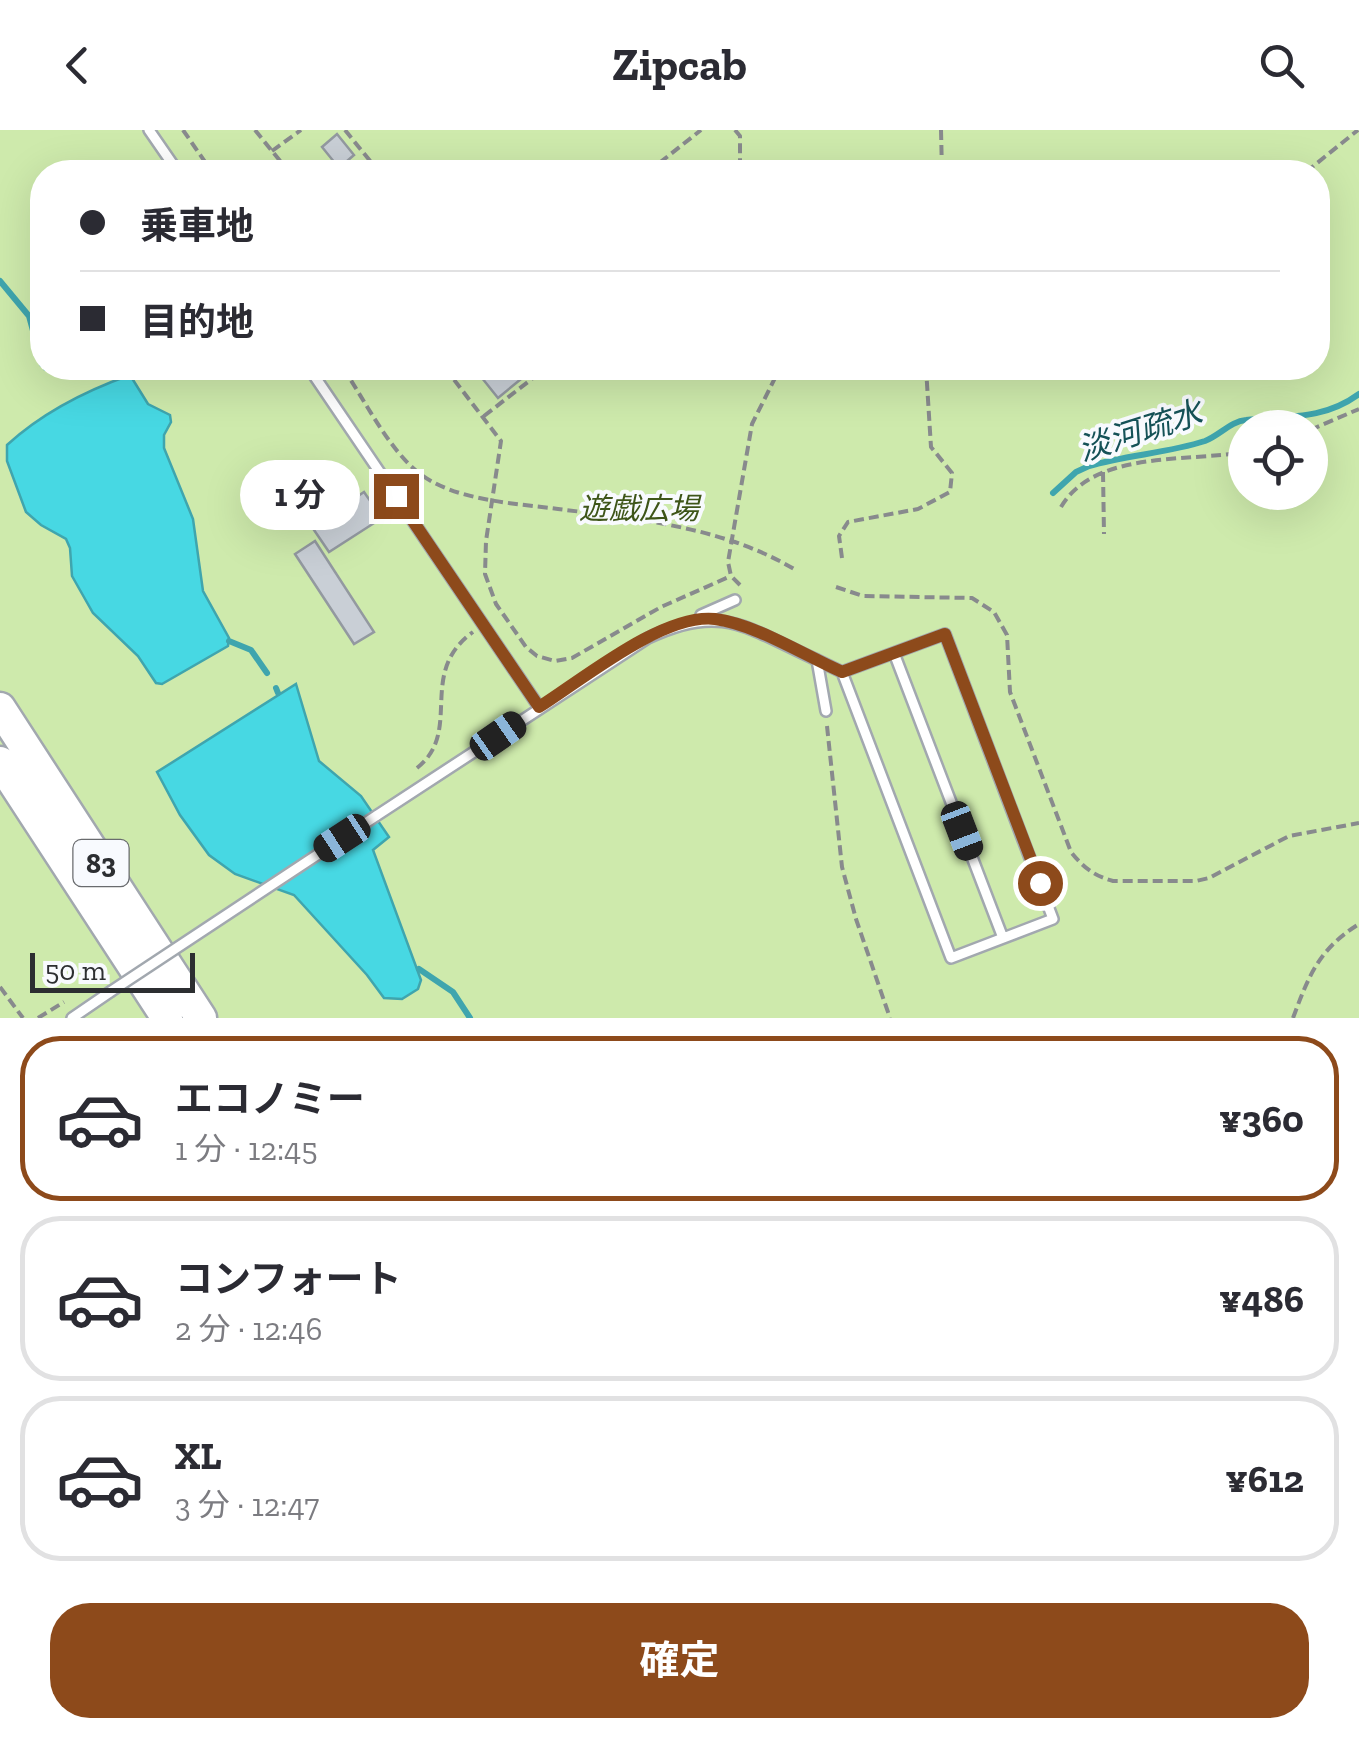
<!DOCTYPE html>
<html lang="ja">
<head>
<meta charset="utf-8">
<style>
	:root { --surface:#fff; --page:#f7f7f7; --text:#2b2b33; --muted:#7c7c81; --line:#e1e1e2; --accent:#8d4a1b }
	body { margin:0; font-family:"Zilla Slab","Noto Sans JP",serif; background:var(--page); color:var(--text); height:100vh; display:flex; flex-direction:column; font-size:38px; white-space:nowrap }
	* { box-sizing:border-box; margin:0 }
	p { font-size:32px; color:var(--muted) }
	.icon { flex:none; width:55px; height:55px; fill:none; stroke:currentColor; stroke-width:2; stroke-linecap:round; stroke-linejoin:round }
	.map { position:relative; height:888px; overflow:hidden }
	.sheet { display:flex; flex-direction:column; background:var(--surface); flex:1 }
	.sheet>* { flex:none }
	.banner { position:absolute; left:30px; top:30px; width:1300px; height:220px; border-radius:40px; box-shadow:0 10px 40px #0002; display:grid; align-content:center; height:220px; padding:0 50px; background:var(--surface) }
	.controls { position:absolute; left:1228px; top:280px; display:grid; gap:20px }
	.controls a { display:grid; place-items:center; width:100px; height:100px; border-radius:50%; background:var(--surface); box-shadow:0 10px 40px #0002; font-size:50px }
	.scale { position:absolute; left:30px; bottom:25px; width:165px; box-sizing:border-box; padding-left:10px; border:5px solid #2c2e31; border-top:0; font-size:28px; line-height:35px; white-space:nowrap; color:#2c2e31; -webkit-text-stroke:8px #f8fafe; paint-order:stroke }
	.end { position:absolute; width:45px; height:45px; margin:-22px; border:12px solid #8d4a1b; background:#fff; box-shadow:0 0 0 5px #fff }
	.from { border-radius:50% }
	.bubble { position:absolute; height:70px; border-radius:35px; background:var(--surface); box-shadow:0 10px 40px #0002; font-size:32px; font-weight:700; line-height:70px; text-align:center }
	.car { position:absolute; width:30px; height:60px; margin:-30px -15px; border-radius:12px; box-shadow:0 0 8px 2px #0007; background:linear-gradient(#222 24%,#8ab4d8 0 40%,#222 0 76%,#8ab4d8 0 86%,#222 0) }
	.banner b { display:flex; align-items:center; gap:35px; height:95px; font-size:38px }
	.banner b+b { border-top:2px solid var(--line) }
	.banner i { width:25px; height:25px; background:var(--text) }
	ul { padding:18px 0 0; list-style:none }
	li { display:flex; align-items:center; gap:30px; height:165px; margin:0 20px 15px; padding:0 30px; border:5px solid var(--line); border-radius:40px }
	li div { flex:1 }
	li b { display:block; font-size:38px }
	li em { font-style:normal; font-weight:700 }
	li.current { border-color:var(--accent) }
	li>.icon { width:90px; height:90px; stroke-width:1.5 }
	.action { display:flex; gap:20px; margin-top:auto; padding:20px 50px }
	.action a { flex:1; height:115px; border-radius:40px; background:var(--accent); color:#fff; font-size:40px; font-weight:700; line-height:115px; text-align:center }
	header { display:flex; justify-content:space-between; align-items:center; height:130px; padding:0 50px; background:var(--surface); font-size:45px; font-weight:700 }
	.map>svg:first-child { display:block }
	.green { fill:#ceeaac; fill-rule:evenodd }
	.water { fill:#47d8e3; stroke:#3fa5ae; stroke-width:2.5 }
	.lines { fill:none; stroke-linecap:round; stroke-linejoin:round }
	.stream { stroke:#3fa5ae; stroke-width:6 }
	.building { fill:#c9cfd6; stroke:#9399a0; stroke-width:2.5 }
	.service-casing { stroke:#a2a8af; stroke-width:14 }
	.primary-casing { stroke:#a2a8af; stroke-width:35 }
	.path { stroke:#888a8d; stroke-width:4; stroke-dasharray:10 5; stroke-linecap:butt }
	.service { stroke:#fff; stroke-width:9 }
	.primary { stroke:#fff; stroke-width:30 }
	.service-bridge-casing { stroke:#a2a8af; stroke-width:14; stroke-linecap:butt }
	.service-bridge { stroke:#fff; stroke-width:9 }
	.route { stroke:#8d4a1b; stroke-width:12 }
	.labels { text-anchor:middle; stroke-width:8; stroke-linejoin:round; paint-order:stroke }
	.shield { fill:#f8fafe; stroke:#696b6e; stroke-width:2.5 }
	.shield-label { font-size:28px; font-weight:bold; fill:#2c2e31 }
	.park-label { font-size:30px; font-style:italic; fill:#3e5519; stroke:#f8fafe }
	.water-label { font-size:32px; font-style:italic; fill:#155257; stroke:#f8fafe }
</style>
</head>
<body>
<header><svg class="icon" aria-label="back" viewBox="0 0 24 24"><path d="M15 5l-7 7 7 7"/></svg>Zipcab<svg class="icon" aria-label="search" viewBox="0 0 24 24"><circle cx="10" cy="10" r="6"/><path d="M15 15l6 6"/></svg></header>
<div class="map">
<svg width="1359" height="888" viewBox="0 0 1359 888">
	<rect width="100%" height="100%" fill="#f8fafe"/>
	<path class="green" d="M0,0H1359V888H0ZM42,42H1318V238H42ZM1245,298H1310V362H1245Z"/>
	<path class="water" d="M130,245L148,274L170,285L171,292L164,305V318L193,389L203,461L229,508L228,516L162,554L156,553L138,526L93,483L72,446L70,418L66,409L41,395L26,382L7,331V315C43,282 85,261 130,245Z
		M296,554L319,631L361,666L389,707L373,720L421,850L418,859L402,869L384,868L367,845L294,765L235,744L209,725L180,685L157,642Z"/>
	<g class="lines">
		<path class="stream" d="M0,151L29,186L42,234
			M46,238H47
			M1053,363L1076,342L1089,336C1127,325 1168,323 1205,311C1219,306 1231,291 1246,290C1287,286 1324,290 1359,264
			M229,511L251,520L267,543
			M276,558L278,563
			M419,839L453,862L470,888"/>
	</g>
	<path class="building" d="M337,4L354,25L339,38L322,17Z
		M474,238H512L521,249L498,268Z
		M364,362L382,388L329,422L312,397Z
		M315,411L374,502L354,514L295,424Z"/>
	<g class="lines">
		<defs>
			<path id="service" d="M149,0L178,42
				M309,238L539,577
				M701,485L735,470
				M894,523L1003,808
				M817,530L842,542L945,504L1053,789L951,828L842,542
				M376,686L648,508C723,472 748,499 817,530L826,581
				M72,888L110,862"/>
			<path id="primary" d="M0,578L201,888
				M0,632L167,888"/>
		</defs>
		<use href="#service" class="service-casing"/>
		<use href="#primary" class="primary-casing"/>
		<path class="path" d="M183,0L212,42
			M255,0L289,42
			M345,0L379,42
			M735,0L740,6V42
			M941,0L942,42
			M272,21L301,0
			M648,42L701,0
			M1306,42L1358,0
			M343,238C364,269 389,320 419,343C455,371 514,373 558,379C638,389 723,397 794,439
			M445,238L501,311L486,411L485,444L496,474L526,517L537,526L555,531L572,528L661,477L731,446
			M484,286L533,248L539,238
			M1310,300L1359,279
			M1103,342L1104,404
			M1061,377C1094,320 1189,332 1245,322
			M842,428L839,406L848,392L918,379L950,362L952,343L931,317L926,238
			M740,455L731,446L728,432L752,294L780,238
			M836,457L863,466L972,468L994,482L1007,505L1010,562L1071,722C1083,737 1094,746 1113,751H1196L1209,748L1289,706L1359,693
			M827,596L842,737L856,789L890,888
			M417,638C464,601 416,543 473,502
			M0,857L23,888
			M38,888L64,872
			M1293,888C1309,845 1319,819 1359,794"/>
		<use href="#service" class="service"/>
		<use href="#primary" class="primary"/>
		<defs>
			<path id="service-bridge" d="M110,862L376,686"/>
		</defs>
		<use href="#service-bridge" class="service-bridge-casing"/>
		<use href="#service-bridge" class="service-bridge"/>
	</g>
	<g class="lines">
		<path class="route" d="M396,366L539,577C582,550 663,483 715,489C755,494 804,525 842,542L945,504L1040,753"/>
	</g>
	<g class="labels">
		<rect class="shield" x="73.5" y="710" width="55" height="46" rx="8"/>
		<g class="shield-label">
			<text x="101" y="743">83</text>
		</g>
		<g class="park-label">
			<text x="639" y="389">遊戯広場</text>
		</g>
		<g class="water-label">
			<text transform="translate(1140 301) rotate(-18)" y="11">淡河疏水</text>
		</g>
	</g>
</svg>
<div class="controls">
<a><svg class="icon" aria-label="locate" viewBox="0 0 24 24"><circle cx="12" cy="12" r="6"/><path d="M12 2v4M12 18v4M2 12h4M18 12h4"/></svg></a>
</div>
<div class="scale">50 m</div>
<i class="end from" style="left:1040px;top:753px"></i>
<i class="end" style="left:396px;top:366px"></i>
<div class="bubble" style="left:240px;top:330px;width:120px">1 分</div>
<i class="car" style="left:498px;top:606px;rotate:55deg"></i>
<i class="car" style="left:962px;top:701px;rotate:159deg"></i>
<i class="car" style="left:342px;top:708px;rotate:237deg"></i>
<div class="banner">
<b><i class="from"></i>乗車地</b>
<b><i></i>目的地</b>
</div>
</div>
<section class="sheet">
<ul>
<li class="current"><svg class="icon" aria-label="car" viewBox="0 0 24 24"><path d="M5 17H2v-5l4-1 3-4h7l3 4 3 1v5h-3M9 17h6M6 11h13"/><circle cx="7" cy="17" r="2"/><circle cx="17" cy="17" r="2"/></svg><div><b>エコノミー</b><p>1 分 · 12:45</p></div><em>¥360</em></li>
<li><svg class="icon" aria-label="car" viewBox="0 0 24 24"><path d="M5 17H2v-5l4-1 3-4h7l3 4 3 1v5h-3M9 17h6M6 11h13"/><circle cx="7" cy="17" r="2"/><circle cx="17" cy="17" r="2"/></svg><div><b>コンフォート</b><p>2 分 · 12:46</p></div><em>¥486</em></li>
<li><svg class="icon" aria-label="car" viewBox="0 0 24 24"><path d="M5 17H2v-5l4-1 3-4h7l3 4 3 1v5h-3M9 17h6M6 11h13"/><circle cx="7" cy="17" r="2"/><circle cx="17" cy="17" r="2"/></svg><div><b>XL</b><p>3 分 · 12:47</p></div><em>¥612</em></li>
</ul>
<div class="action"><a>確定</a></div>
</section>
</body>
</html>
